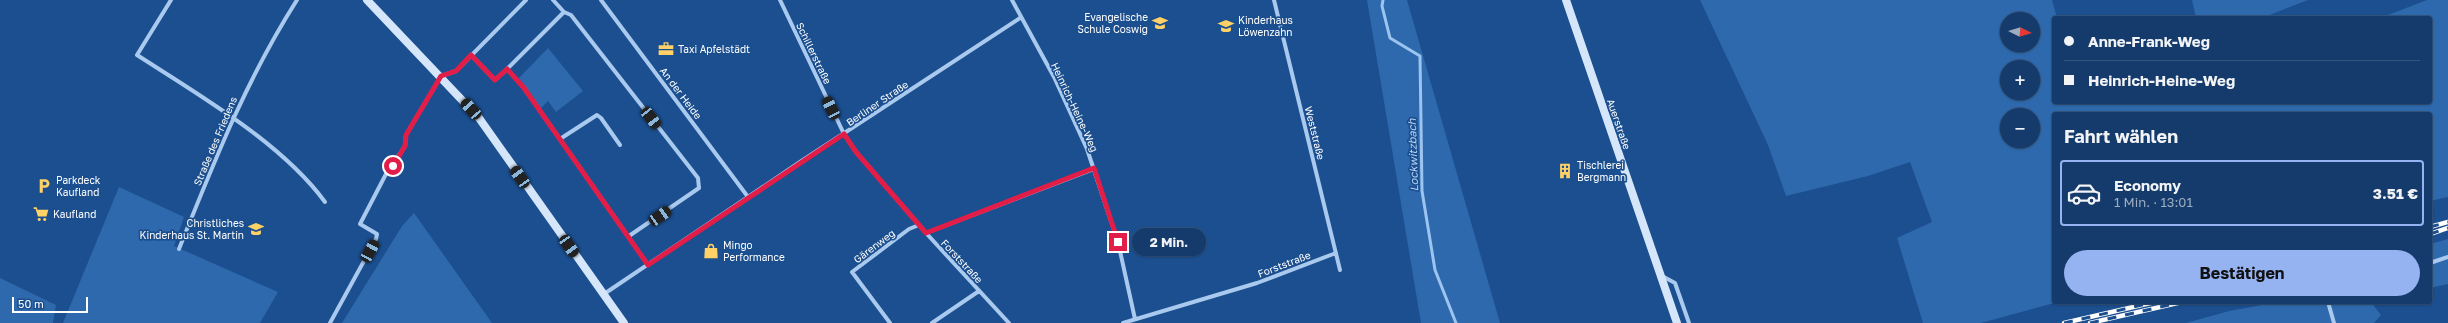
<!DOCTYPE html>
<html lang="de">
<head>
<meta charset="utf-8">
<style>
	:root { --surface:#143b6b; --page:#214673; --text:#f1f3f6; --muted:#9dadc1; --line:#33557e; --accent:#95b2f1 }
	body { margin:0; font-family:"Golos Text",sans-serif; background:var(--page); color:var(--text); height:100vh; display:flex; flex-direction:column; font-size:15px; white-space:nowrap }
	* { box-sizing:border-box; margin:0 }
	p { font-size:13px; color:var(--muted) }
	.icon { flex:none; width:22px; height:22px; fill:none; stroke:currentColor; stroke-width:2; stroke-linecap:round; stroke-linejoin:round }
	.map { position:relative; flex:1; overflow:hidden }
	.panel { position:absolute; left:2052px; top:112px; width:380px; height:192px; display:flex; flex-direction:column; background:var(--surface); border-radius:4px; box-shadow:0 1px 3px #0004,0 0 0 1px var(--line) }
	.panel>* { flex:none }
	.guide { position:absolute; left:2052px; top:16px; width:380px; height:88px; border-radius:4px; box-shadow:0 1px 3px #0004,0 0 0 1px var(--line); display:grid; align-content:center; height:88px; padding:0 12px; background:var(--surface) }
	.needle { width:26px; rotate:95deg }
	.buttons { position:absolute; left:2000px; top:12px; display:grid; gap:8px }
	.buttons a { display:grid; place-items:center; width:40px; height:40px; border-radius:50%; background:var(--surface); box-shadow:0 1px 3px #0004,0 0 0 1px var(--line); font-size:20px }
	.scale { position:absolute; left:12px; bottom:10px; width:76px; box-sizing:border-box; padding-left:4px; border:2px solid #fff; border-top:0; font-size:11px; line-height:14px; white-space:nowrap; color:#fff; -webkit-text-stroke:3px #1b4f8f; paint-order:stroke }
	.end { position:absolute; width:18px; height:18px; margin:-9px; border:5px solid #e11d48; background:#fff; box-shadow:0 0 0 2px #fff }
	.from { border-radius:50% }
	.bubble { position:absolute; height:28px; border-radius:14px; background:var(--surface); box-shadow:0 1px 3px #0004,0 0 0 1px var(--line); font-size:13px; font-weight:700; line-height:28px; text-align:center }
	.car { position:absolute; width:12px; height:24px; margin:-12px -6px; border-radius:5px; box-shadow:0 0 3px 1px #0007; background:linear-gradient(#222 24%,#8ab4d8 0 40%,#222 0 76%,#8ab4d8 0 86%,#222 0) }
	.guide b { display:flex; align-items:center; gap:14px; height:38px; font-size:15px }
	.guide b+b { border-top:1px solid var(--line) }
	.guide i { width:10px; height:10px; background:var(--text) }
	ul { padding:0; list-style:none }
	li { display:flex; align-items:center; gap:12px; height:66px; margin:0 8px 6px; padding:0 4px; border:2px solid transparent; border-radius:4px }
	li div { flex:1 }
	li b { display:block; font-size:15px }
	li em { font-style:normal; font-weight:700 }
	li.on { border-color:var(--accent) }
	li>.icon { width:36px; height:36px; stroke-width:1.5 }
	h2 { padding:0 12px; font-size:18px; line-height:48px }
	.primary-button { display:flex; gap:8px; margin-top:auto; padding:8px 12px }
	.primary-button a { flex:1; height:46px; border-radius:24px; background:var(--accent); color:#111; font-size:16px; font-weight:700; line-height:46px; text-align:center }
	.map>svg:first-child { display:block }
	.green { fill:#2e69ad; fill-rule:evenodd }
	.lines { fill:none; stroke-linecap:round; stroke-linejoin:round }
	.stream { stroke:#9cc4f0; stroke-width:3 }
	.street { stroke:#a9c9ee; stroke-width:4 }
	.secondary { stroke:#d6e6fa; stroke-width:8 }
	.rail-casing { stroke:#fff; stroke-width:4.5 }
	.rail { stroke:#1b4f8f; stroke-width:3; stroke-dasharray:9; stroke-linecap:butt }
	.route { stroke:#e11d48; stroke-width:5 }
	.labels { text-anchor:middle; stroke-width:3.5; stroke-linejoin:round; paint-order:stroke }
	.poi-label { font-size:10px; fill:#fff; stroke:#1b4f8f; text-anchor:start }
	.street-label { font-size:10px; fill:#fff; stroke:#1b4f8f }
	.water-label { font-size:11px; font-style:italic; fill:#b5d3f5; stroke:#1b4f8f }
</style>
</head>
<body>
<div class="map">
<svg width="2448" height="323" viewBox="0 0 2448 323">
	<rect width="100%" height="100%" fill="#1b4f8f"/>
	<path class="green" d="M1367,0H1407L1500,323H1421Z
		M1700,0H2052L2057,18H2054V102H2430V18H2380L2427,0H2448V197L2430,201V114H2054V302H2058L1981,323H1923L1897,238L1932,222L1910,162L1868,176L1786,196L1768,145ZM2007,19H2033V45H2007ZM2007,67H2033V93H2007ZM2007,115H2033V141H2007Z
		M2192,0H2308L2262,18H2196Z
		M548,48L583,91L556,112L548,101L541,108L519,78Z
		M119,187L184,217L174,246L278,292L260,323H63Z
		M414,213L492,323H342L402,226Z
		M2448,239V284L2430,288V244Z
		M0,278L56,305L53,323H0Z
		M2279,302H2371L2381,315L2374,323H2186L2229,311Z"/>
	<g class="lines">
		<path class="stream" d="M1383,0L1382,6L1390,38L1420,56L1422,191L1435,270L1456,323"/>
		<path class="street" d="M171,0L137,55C199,95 282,143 325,202
			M553,0L564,12L571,15L698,178L699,188L629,236
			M601,0L748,197
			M780,0L844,134L856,152L926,233L1009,323
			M1012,0L1054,77L1087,149L1118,242L1135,319
			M1274,0L1340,270
			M564,12L507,69L524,88L648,265
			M471,55L495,80L507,69
			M560,139L597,115L601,118L620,145
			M926,233L1094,169
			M179,249C214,162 246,80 297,0
			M2430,263L2448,257
			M1662,276L1675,283L1689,323
			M604,294L800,162L1020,18
			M2328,302L2334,323
			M330,323L376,239L377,234L360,224L386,174L405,146L406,135L441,76L456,71L526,0
			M890,323L852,272L909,229L919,225
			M932,323L979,291
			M1123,323L1257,283L1336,253"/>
		<path class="secondary" d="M367,0L479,118L624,323
			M1566,0L1677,323"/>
		<defs>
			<path id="rail" d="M2430,227L2448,222
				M2430,234L2448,228
				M2064,323L2155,302
				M2090,323L2182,302"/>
		</defs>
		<use href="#rail" class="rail-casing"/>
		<use href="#rail" class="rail"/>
	</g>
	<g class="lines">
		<path class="route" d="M393,166L405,146L406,135L441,76L456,71L471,55L495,80L507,69L524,88L648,265L844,134L856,152L926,233L1094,168L1118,242"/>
	</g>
	<defs>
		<symbol id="school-bare" viewBox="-9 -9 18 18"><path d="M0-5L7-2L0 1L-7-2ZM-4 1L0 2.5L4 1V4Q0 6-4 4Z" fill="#ffd166" stroke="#1b4f8f" stroke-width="2.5" paint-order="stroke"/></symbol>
		<symbol id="office-bare" viewBox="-9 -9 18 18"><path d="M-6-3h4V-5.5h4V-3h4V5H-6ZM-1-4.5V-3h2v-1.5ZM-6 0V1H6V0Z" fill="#ffd166" stroke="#1b4f8f" stroke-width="2.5" paint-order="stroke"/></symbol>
		<symbol id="building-bare" viewBox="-9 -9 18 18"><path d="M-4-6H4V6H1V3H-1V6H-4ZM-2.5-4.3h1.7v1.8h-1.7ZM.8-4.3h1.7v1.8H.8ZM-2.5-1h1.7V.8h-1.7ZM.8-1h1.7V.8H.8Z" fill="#ffd166" stroke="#1b4f8f" stroke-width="2.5" paint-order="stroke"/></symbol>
		<symbol id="parking-bare" viewBox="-9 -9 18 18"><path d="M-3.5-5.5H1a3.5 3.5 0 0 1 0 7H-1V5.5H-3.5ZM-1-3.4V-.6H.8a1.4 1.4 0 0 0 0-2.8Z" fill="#ffd166" stroke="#1b4f8f" stroke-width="2.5" paint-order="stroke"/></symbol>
		<symbol id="supermarket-bare" viewBox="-9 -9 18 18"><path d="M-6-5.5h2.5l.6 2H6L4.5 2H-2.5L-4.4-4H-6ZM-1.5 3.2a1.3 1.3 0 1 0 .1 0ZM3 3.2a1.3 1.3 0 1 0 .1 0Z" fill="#ffd166" stroke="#1b4f8f" stroke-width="2.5" paint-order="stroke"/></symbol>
		<symbol id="shop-bare" viewBox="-9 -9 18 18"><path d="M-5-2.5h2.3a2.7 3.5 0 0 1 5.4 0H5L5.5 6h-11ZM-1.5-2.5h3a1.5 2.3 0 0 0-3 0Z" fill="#ffd166" stroke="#1b4f8f" stroke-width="2.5" paint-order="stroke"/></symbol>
	</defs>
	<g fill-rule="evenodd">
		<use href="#school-bare" x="1149" y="12" width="22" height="22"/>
		<use href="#school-bare" x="1215" y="15" width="22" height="22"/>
		<use href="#office-bare" x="655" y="38" width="22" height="22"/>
		<use href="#building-bare" x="1554" y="160" width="22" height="22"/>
		<use href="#parking-bare" x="33" y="175" width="22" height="22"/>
		<use href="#supermarket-bare" x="30" y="203" width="22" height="22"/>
		<use href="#school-bare" x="245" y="218" width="22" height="22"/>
		<use href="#shop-bare" x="700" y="240" width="22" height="22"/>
	</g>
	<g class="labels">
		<g class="poi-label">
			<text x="1148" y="21" text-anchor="end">Evangelische<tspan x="1148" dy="12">Schule Coswig</tspan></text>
			<text x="1238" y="24">Kinderhaus<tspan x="1238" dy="12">Löwenzahn</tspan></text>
			<text x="678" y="53">Taxi Apfelstädt</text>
			<text x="1577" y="169">Tischlerei<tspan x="1577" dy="12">Bergmann</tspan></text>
			<text x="56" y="184">Parkdeck<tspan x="56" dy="12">Kaufland</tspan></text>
			<text x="53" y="218">Kaufland</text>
			<text x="244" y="227" text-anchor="end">Christliches<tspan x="244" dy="12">Kinderhaus St. Martin</tspan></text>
			<text x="723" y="249">Mingo<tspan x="723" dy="12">Performance</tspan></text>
		</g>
		<g class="street-label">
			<text transform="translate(814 53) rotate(64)" y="4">Schillerstraße</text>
			<text transform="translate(681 93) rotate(53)" y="4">An der Heide</text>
			<text transform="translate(877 103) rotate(-34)" y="4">Berliner Straße</text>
			<text transform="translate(1075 107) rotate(65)" y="4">Heinrich-Heine-Weg</text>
			<text transform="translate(1619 124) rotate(71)" y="4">Auerstraße</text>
			<text transform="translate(1315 133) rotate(76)" y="4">Weststraße</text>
			<text transform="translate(215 141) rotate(-67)" y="4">Straße des Friedens</text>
			<text transform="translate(874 246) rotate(-37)" y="4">Gärenweg</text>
			<text transform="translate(962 261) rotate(47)" y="4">Forststraße</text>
			<text transform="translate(1284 264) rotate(-21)" y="4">Forststraße</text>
		</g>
		<g class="water-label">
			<text transform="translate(1413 155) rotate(-92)" y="4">Lockwitzbach</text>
		</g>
	</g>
</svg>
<div class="buttons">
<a><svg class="needle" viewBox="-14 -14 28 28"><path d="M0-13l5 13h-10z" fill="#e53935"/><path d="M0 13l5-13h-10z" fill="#9dadc1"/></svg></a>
<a>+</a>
<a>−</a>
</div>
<div class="scale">50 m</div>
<i class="end from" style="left:393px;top:166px"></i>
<i class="end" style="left:1118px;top:242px"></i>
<div class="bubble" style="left:1132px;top:228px;width:74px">2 Min.</div>
<i class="car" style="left:831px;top:108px;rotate:334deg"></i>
<i class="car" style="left:471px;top:109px;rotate:318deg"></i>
<i class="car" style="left:651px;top:118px;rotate:142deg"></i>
<i class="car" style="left:520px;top:177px;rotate:325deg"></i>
<i class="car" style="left:660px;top:216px;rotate:56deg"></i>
<i class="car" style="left:569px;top:246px;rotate:145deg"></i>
<i class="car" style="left:370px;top:251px;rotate:29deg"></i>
<div class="guide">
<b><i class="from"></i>Anne-Frank-Weg</b>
<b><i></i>Heinrich-Heine-Weg</b>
</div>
<section class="panel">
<h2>Fahrt wählen</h2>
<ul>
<li class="on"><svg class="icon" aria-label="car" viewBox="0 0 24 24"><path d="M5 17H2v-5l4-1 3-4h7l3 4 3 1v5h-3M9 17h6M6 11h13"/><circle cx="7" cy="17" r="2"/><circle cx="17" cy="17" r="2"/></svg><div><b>Economy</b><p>1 Min. · 13:01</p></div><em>3.51 €</em></li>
</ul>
<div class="primary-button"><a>Bestätigen</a></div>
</section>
</div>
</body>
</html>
